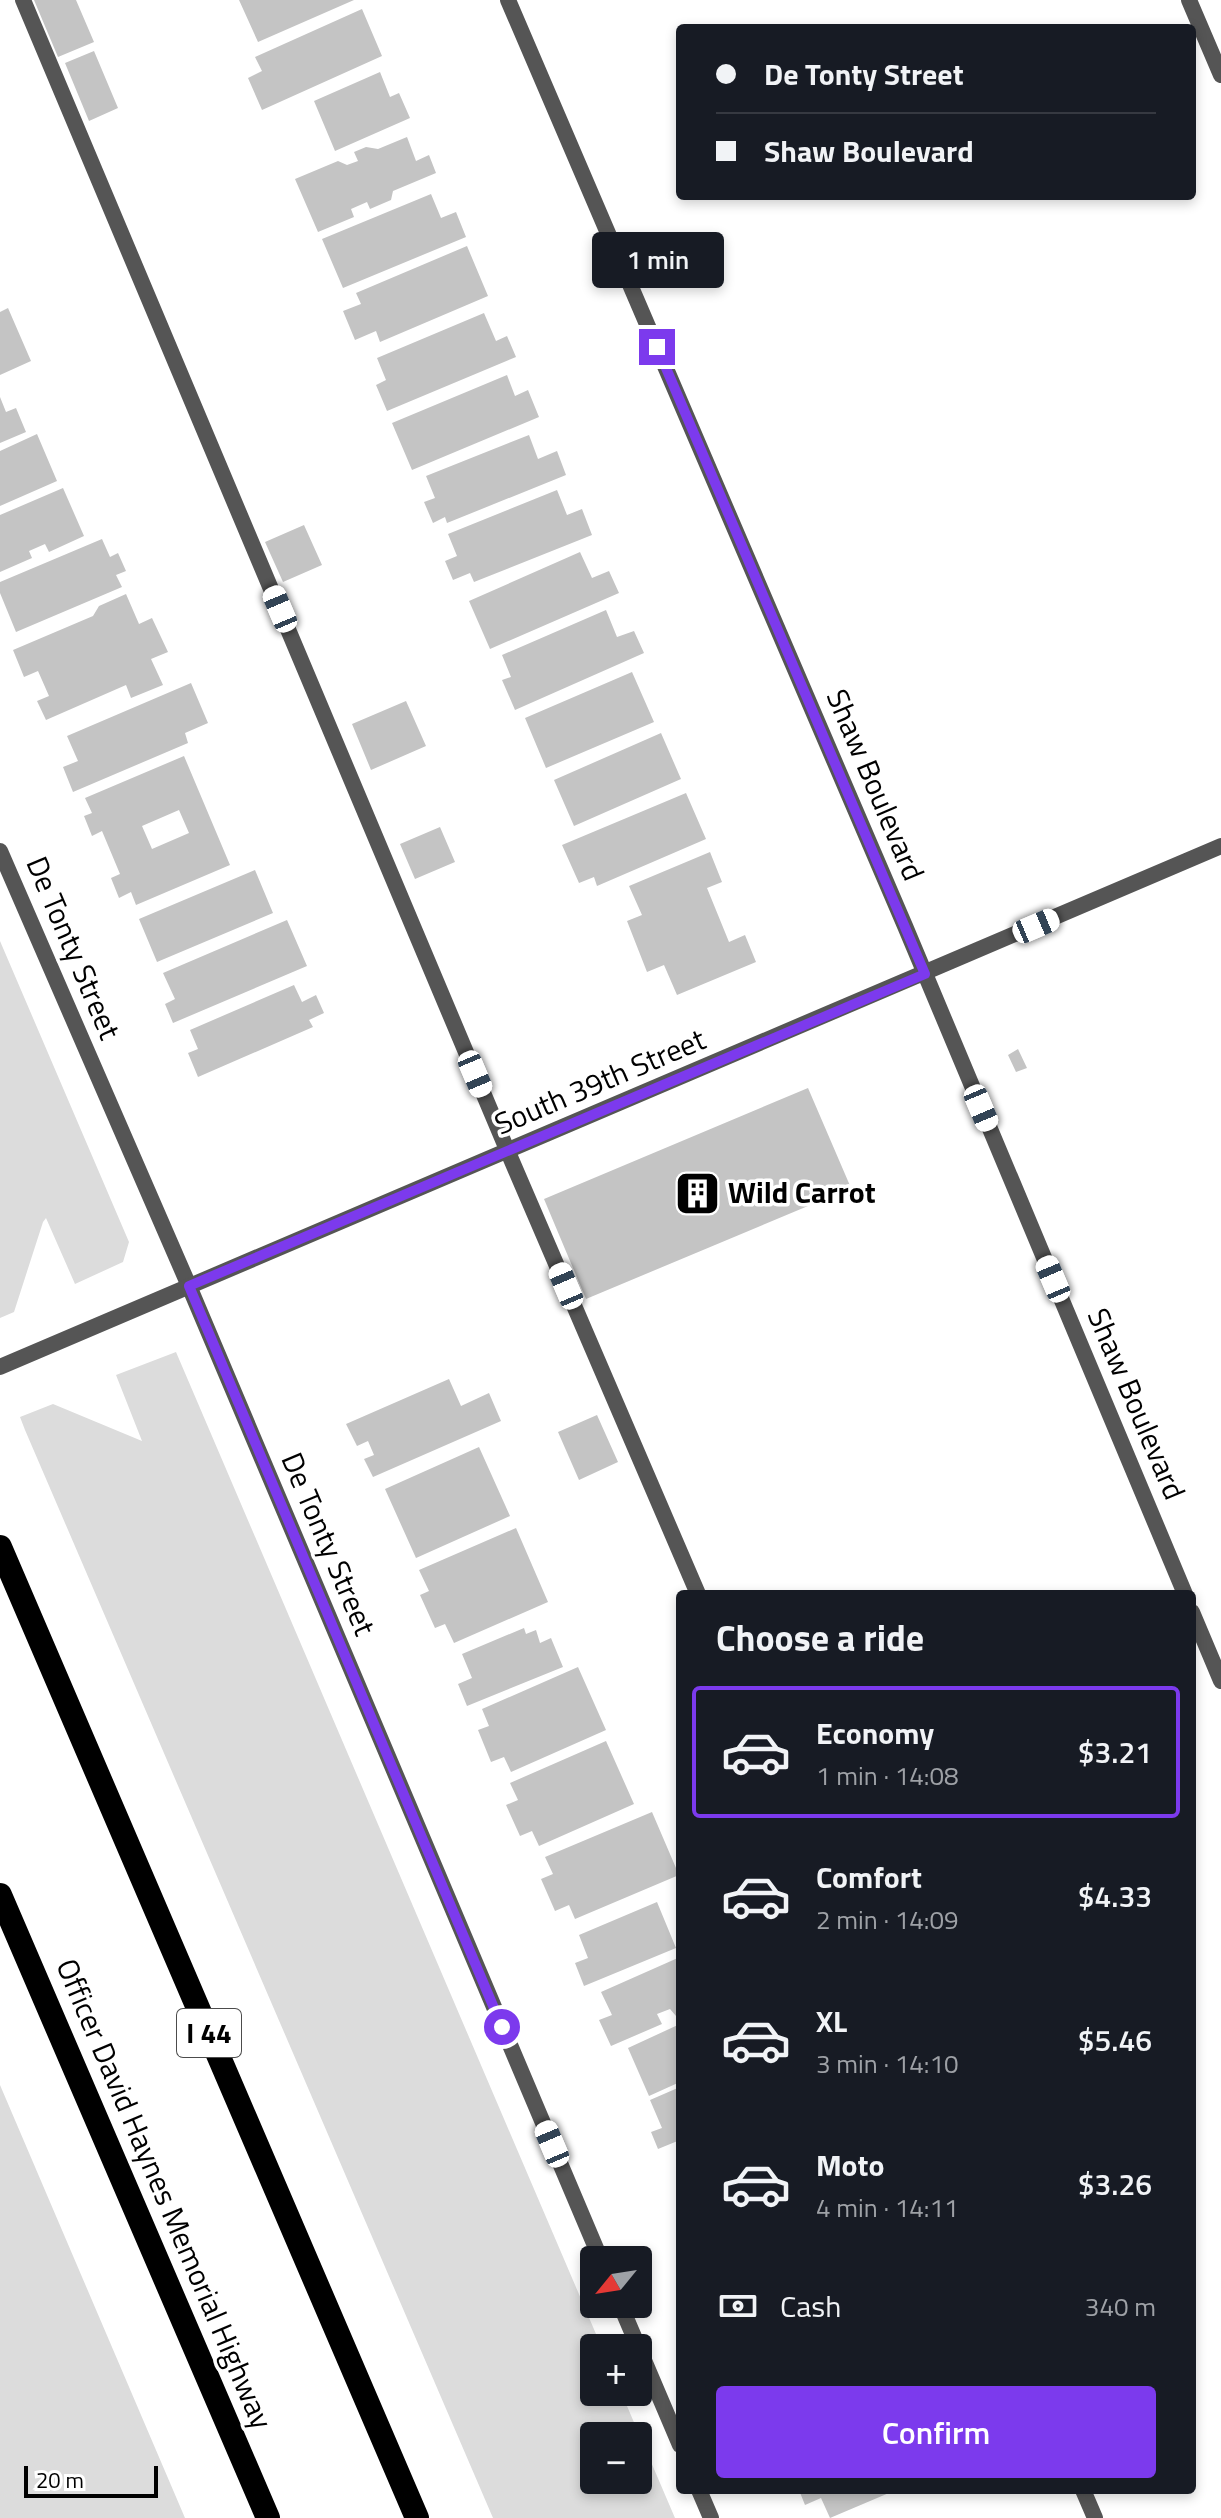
<!DOCTYPE html>
<html lang="en">
<head>
<meta charset="utf-8">
<style>
	:root { --surface:#171b24; --page:#20242c; --text:#f1f3f6; --muted:#9ea1a6; --line:#363941; --accent:#7c3aed }
	body { margin:0; font-family:"Titillium Web",sans-serif; background:var(--page); color:var(--text); height:100vh; display:flex; flex-direction:column; font-size:30px; white-space:nowrap }
	* { box-sizing:border-box; margin:0 }
	p { font-size:26px; color:var(--muted) }
	.icon { flex:none; width:44px; height:44px; fill:none; stroke:currentColor; stroke-width:2; stroke-linecap:round; stroke-linejoin:round }
	.map { position:relative; flex:1; overflow:hidden }
	.details { position:absolute; left:676px; top:1590px; width:520px; height:904px; display:flex; flex-direction:column; background:var(--surface); border-radius:8px; box-shadow:0 4px 12px #0003 }
	.details>* { flex:none }
	.top-card { position:absolute; left:676px; top:24px; width:520px; height:176px; border-radius:8px; box-shadow:0 4px 12px #0003; display:grid; align-content:center; height:176px; padding:0 40px; background:var(--surface) }
	.needle { width:52px; rotate:240deg }
	.tools { position:absolute; left:580px; top:2246px; display:grid; gap:16px }
	.tools a { display:grid; place-items:center; width:72px; height:72px; border-radius:8px; background:var(--surface); box-shadow:0 4px 12px #0003; font-size:40px }
	.scale { position:absolute; left:24px; bottom:20px; width:134px; box-sizing:border-box; padding-left:8px; border:4px solid #000; border-top:0; font-size:22px; line-height:28px; white-space:nowrap; color:#000; -webkit-text-stroke:6px #fff; paint-order:stroke }
	.end { position:absolute; width:36px; height:36px; margin:-18px; border:10px solid #7c3aed; background:#fff; box-shadow:0 0 0 4px #fff }
	.from { border-radius:50% }
	.bubble { position:absolute; height:56px; border-radius:8px; background:var(--surface); box-shadow:0 4px 12px #0003; font-size:26px; font-weight:600; line-height:56px; text-align:center }
	.car { position:absolute; width:24px; height:48px; margin:-24px -12px; border-radius:10px; box-shadow:0 0 6px 2px #0007; background:linear-gradient(#fff 24%,#345 0 40%,#fff 0 76%,#345 0 86%,#fff 0) }
	.top-card b { display:flex; align-items:center; gap:28px; height:76px; font-size:30px }
	.top-card b+b { border-top:2px solid var(--line) }
	.top-card i { width:20px; height:20px; background:var(--text) }
	ul { padding:0; list-style:none }
	li { display:flex; align-items:center; gap:24px; height:132px; margin:0 16px 12px; padding:0 24px; border:4px solid transparent; border-radius:8px }
	li div { flex:1 }
	li b { display:block; font-size:30px }
	li em { font-style:normal; font-weight:600 }
	li.on { border-color:var(--accent) }
	li>.icon { width:72px; height:72px; stroke-width:1.5 }
	h2 { padding:0 40px; font-size:36px; line-height:96px }
	.pay { display:flex; align-items:center; gap:20px; height:88px; padding:0 40px; font-size:30px }
	.pay p { margin-inline-start:auto }
	.button { display:flex; gap:16px; margin-top:auto; padding:16px 40px }
	.button a { flex:1; height:92px; border-radius:8px; background:var(--accent); color:#fff; font-size:32px; font-weight:600; line-height:92px; text-align:center }
	.map>svg:first-child { display:block }
	.green { fill:#dcdcdc; fill-rule:evenodd }
	.building { fill:#c4c4c4; fill-rule:evenodd }
	.lines { fill:none; stroke-linecap:round; stroke-linejoin:round }
	.service { stroke:#555; stroke-width:16 }
	.minor { stroke:#555; stroke-width:16 }
	.tertiary { stroke:#555; stroke-width:16 }
	.motorway { stroke:#000; stroke-width:24 }
	.route { stroke:#7c3aed; stroke-width:10 }
	.labels { text-anchor:middle; stroke-width:7; stroke-linejoin:round; paint-order:stroke }
	.shield { fill:#fff; stroke:#4c4c4c; stroke-width:2 }
	.shield-label { font-size:28px; font-weight:bold; fill:#000 }
	.street-label { font-size:30px; fill:#000; stroke:#fff }
	.poi-label { font-size:30px; font-weight:bold; fill:#000; stroke:#fff; text-anchor:start }
</style>
</head>
<body>
<div class="map">
<svg width="1221" height="2518" viewBox="0 0 1221 2518">
	<rect width="100%" height="100%" fill="#fff"/>
	<path class="green" d="M0,941L129,1242L123,1262L75,1284L46,1218L43,1222L14,1312L0,1318Z
		M176,1352L602,2348H594V2392H621L675,2518H493L25,1430L20,1417L53,1404L142,1441L116,1375ZM594,2436H638V2480H594Z
		M0,2085L185,2518H0Z"/>
	<path class="building" d="M34,0H76L94,42L58,57Z
		M239,0H354L258,42Z
		M362,9L382,56L262,110L248,78L262,71L255,57Z
		M94,51L118,108L89,121L65,63Z
		M380,72L390,97L399,93L410,118L335,151L314,101Z
		M407,137L416,161L429,155L436,173L393,191L391,200L370,209L367,202L351,209L354,217L318,232L295,179L338,161L347,165L358,161L354,152L366,147L378,149Z
		M431,194L441,218L456,212L466,237L343,288L322,239Z
		M467,246L488,296L380,342L376,331L355,340L343,311L361,304L356,293Z
		M8,308L31,361L0,375V312Z
		M484,313L496,341L507,336L516,357L387,411L376,385L386,380L377,358Z
		M507,375L515,396L528,390L539,417L412,470L392,423Z
		M0,397L6,412L16,408L26,432L0,443Z
		M37,434L57,481L0,506V451Z
		M529,435L538,459L557,451L566,475L447,523L445,517L433,523L424,502L435,498L426,476Z
		M63,488L84,536L49,552L45,544L29,551L32,558L0,572V515Z
		M557,490L567,515L582,509L592,535L474,582L470,573L453,580L445,561L457,556L448,534Z
		M304,525L322,565L283,582L265,542Z
		M102,539L110,557L118,553L126,571L116,575L122,587L16,632L0,593V582Z
		M580,552L592,578L609,571L619,593L490,649L469,601Z
		M126,594L139,624L152,618L168,652L151,659L163,685L131,698L126,685L46,720L37,701L49,696L38,671L24,677L13,650L93,616L99,606Z
		M606,610L617,637L634,631L644,653L515,710L502,680L511,677L502,655Z
		M632,672L654,722L546,768L525,718Z
		M191,683L208,723L185,733L188,743L73,792L63,767L78,761L67,736Z
		M406,701L426,746L371,770L352,724Z
		M661,733L681,779L574,826L554,780Z
		M184,756L230,865L136,905L131,892L119,898L111,878L120,874L102,831L92,836L84,816L92,813L85,798ZM179,810L189,833L152,849L142,826Z
		M686,793L706,839L597,886L594,877L579,883L562,845Z
		M440,827L455,862L415,879L400,844Z
		M710,852L722,882L707,888L729,942L745,935L756,962L677,995L664,965L647,972L627,921L642,915L629,886Z
		M255,870L273,913L157,962L139,919Z
		M287,920L307,966L173,1023L165,1004L175,999L163,973Z
		M294,985L302,1002L316,995L324,1013L309,1020L313,1027L198,1077L188,1053L198,1049L190,1030Z
		M1018,1049L1027,1068L1016,1072L1008,1055Z
		M808,1088L851,1188L586,1299L544,1199Z
		M449,1379L461,1406L489,1393L501,1421L373,1477L364,1459L374,1455L368,1441L357,1446L346,1424Z
		M597,1415L618,1462L579,1480L558,1432Z
		M479,1447L510,1516L416,1558L385,1489Z
		M516,1528L548,1602L454,1643L445,1624L435,1628L420,1595L429,1591L419,1570Z
		M524,1628L526,1634L536,1630L540,1643L551,1638L563,1667L467,1706L458,1684L472,1678L462,1654Z
		M578,1667L606,1730L511,1772L504,1757L491,1762L478,1730L489,1726L482,1709Z
		M606,1741L634,1804L539,1846L532,1831L520,1836L506,1805L518,1800L510,1783Z
		M652,1812L679,1875L575,1919L569,1905L555,1911L541,1879L553,1874L545,1857Z
		M657,1902L676,1948L584,1986L575,1963L588,1958L579,1935Z
		M680,1957V2014L676,2016L670,2009L657,2014L662,2024L611,2046L599,2020L612,2015L601,1992Z
		M680,2024V2082L649,2096L628,2048Z
		M680,2087V2140L658,2149L651,2132L662,2128L650,2100Z
		M799,2490H896L830,2518L821,2498L805,2505Z"/>
	<g class="lines">
		<path class="service" d="M23,0L508,1152L698,1594
			M1083,2490L1095,2518"/>
		<path class="minor" d="M1189,0L1221,75
			M0,851L189,1286L601,2260
			M620,2304L680,2445
			M699,2490L711,2518"/>
		<path class="tertiary" d="M508,0L905,926L1185,1594
			M0,1367L1221,846
			M1192,1612L1221,1681"/>
		<path class="motorway" d="M0,1547L417,2518
			M0,1895L268,2518"/>
	</g>
	<g class="lines">
		<path class="route" d="M502,2027L189,1286L925,974L657,347"/>
	</g>
	<defs>
		<symbol id="building-square" viewBox="-11 -11 22 22"><rect x="-9" y="-9" width="18" height="18" rx="4" fill="#000" stroke="#fff"/><path d="M-4-6H4V6H1V3H-1V6H-4ZM-2.5-4.3h1.7v1.8h-1.7ZM.8-4.3h1.7v1.8H.8ZM-2.5-1h1.7V.8h-1.7ZM.8-1h1.7V.8H.8Z" fill="#fff"/></symbol>
	</defs>
	<g fill-rule="evenodd">
		<use href="#building-square" x="672" y="1168" width="51" height="51"/>
	</g>
	<g class="labels">
		<rect class="shield" x="177" y="2009" width="64" height="48" rx="6"/>
		<g class="shield-label">
			<text x="209" y="2043">I 44</text>
		</g>
		<g class="street-label">
			<text transform="translate(875 785) rotate(67)" y="10">Shaw Boulevard</text>
			<text transform="translate(73 948) rotate(67)" y="10">De Tonty Street</text>
			<text transform="translate(600 1082) rotate(-23)" y="10">South 39th Street</text>
			<text transform="translate(1136 1404) rotate(67)" y="10">Shaw Boulevard</text>
			<text transform="translate(328 1544) rotate(67)" y="10">De Tonty Street</text>
			<text transform="translate(164 2194) rotate(67)" y="10">Officer David Haynes Memorial Highway</text>
		</g>
		<g class="poi-label">
			<text x="728" y="1203">Wild Carrot</text>
		</g>
	</g>
</svg>
<div class="tools">
<a><svg class="needle" viewBox="-14 -14 28 28"><path d="M0-13l5 13h-10z" fill="#e53935"/><path d="M0 13l5-13h-10z" fill="#9ea1a6"/></svg></a>
<a>+</a>
<a>−</a>
</div>
<div class="scale">20 m</div>
<i class="end from" style="left:502px;top:2027px"></i>
<i class="end" style="left:657px;top:347px"></i>
<div class="bubble" style="left:592px;top:232px;width:132px">1 min</div>
<i class="car" style="left:280px;top:609px;rotate:337deg"></i>
<i class="car" style="left:1036px;top:926px;rotate:67deg"></i>
<i class="car" style="left:475px;top:1074px;rotate:157deg"></i>
<i class="car" style="left:981px;top:1108px;rotate:157deg"></i>
<i class="car" style="left:1053px;top:1279px;rotate:337deg"></i>
<i class="car" style="left:566px;top:1286px;rotate:337deg"></i>
<i class="car" style="left:552px;top:2144px;rotate:337deg"></i>
<div class="top-card">
<b><i class="from"></i>De Tonty Street</b>
<b><i></i>Shaw Boulevard</b>
</div>
<section class="details">
<h2>Choose a ride</h2>
<ul>
<li class="on"><svg class="icon" aria-label="car" viewBox="0 0 24 24"><path d="M5 17H2v-5l4-1 3-4h7l3 4 3 1v5h-3M9 17h6M6 11h13"/><circle cx="7" cy="17" r="2"/><circle cx="17" cy="17" r="2"/></svg><div><b>Economy</b><p>1 min · 14:08</p></div><em>$3.21</em></li>
<li><svg class="icon" aria-label="car" viewBox="0 0 24 24"><path d="M5 17H2v-5l4-1 3-4h7l3 4 3 1v5h-3M9 17h6M6 11h13"/><circle cx="7" cy="17" r="2"/><circle cx="17" cy="17" r="2"/></svg><div><b>Comfort</b><p>2 min · 14:09</p></div><em>$4.33</em></li>
<li><svg class="icon" aria-label="car" viewBox="0 0 24 24"><path d="M5 17H2v-5l4-1 3-4h7l3 4 3 1v5h-3M9 17h6M6 11h13"/><circle cx="7" cy="17" r="2"/><circle cx="17" cy="17" r="2"/></svg><div><b>XL</b><p>3 min · 14:10</p></div><em>$5.46</em></li>
<li><svg class="icon" aria-label="car" viewBox="0 0 24 24"><path d="M5 17H2v-5l4-1 3-4h7l3 4 3 1v5h-3M9 17h6M6 11h13"/><circle cx="7" cy="17" r="2"/><circle cx="17" cy="17" r="2"/></svg><div><b>Moto</b><p>4 min · 14:11</p></div><em>$3.26</em></li>
</ul>
<div class="pay"><svg class="icon" aria-label="cash" viewBox="0 0 24 24"><path d="M3 7h18v10H3z"/><circle cx="12" cy="12" r="2"/></svg>Cash<p>340 m</p></div>
<div class="button"><a>Confirm</a></div>
</section>
</div>
</body>
</html>
